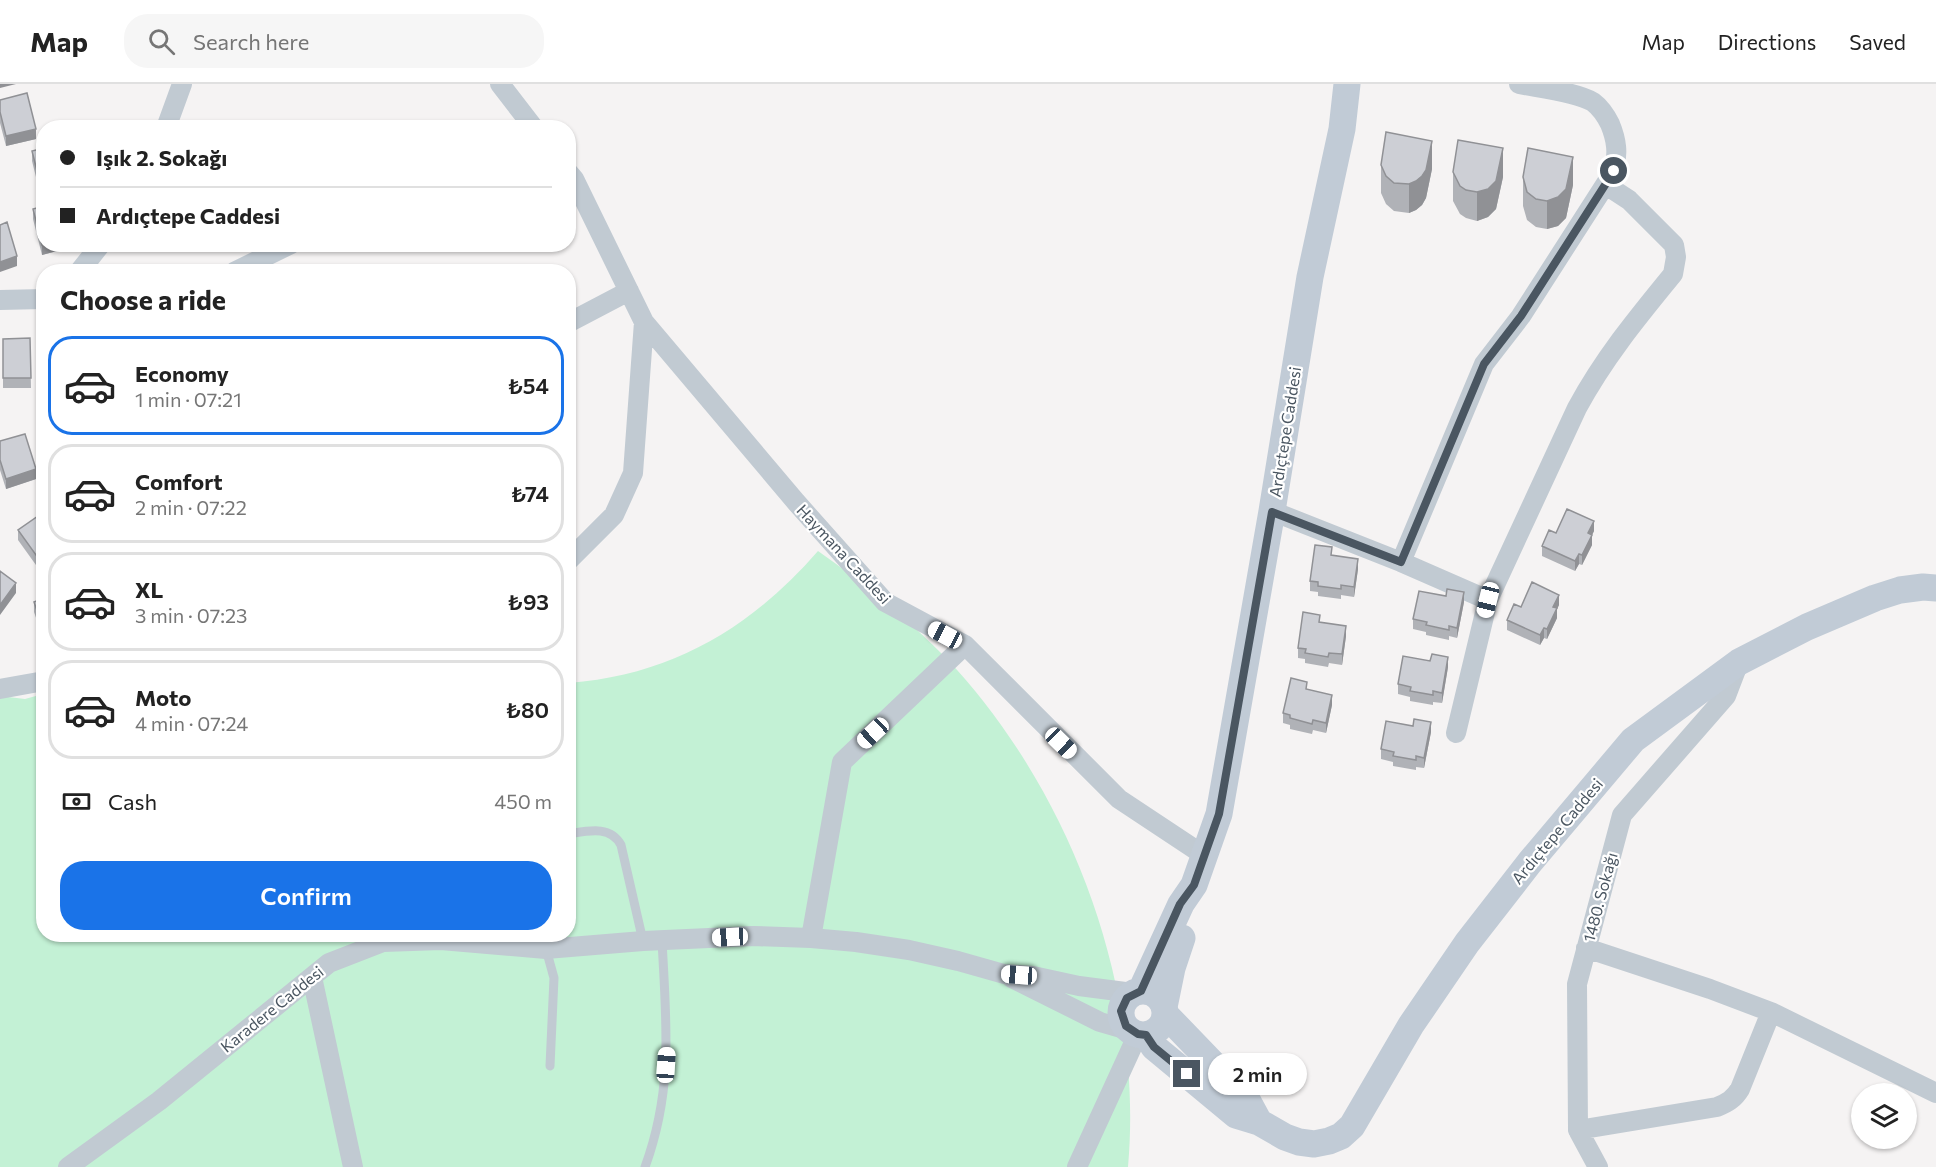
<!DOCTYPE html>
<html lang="en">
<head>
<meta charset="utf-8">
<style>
	:root { --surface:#fff; --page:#f6f6f6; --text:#222; --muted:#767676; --line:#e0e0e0; --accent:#1a73e8 }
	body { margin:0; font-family:Commissioner,sans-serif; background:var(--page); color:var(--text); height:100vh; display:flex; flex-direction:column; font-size:22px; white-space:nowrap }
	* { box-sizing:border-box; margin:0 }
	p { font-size:20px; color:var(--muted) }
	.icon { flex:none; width:33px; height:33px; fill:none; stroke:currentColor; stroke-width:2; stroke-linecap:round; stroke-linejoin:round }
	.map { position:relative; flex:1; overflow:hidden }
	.details { position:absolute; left:36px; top:180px; width:540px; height:678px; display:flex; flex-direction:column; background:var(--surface); border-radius:24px; box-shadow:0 2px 4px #0004 }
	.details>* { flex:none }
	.top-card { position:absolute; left:36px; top:36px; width:540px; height:132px; border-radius:24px; box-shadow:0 2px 4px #0004; display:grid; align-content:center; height:132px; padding:0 24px; background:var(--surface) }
	.buttons { position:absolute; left:1851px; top:999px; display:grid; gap:12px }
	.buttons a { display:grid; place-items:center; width:66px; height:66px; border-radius:50%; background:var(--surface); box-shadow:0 2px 4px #0004; font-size:30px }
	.end { position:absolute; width:27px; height:27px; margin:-14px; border:8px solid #4a5661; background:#fff; box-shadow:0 0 0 3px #fff }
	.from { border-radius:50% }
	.bubble { position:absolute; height:42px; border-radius:21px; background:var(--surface); box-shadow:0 2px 4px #0004; font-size:20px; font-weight:600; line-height:42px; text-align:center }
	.car { position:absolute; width:18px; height:36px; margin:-18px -9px; border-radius:8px; box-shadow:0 0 4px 2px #0007; background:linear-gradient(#fff 24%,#345 0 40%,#fff 0 76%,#345 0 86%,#fff 0) }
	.top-card b { display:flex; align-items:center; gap:21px; height:57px; font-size:22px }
	.top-card b+b { border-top:2px solid var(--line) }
	.top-card i { width:15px; height:15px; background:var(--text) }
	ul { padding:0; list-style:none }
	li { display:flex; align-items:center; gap:18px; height:99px; margin:0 12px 9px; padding:0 12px; border:3px solid var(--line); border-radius:24px }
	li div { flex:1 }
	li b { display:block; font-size:22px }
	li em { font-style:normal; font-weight:600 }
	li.on { border-color:var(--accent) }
	li>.icon { width:54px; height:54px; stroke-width:1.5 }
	h2 { padding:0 24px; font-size:27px; line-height:72px }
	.pay { display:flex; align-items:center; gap:15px; height:66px; padding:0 24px; font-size:22px }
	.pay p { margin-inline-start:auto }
	.primary-button { display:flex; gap:12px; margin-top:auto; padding:12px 24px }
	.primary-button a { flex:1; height:69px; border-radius:24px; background:var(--accent); color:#fff; font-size:24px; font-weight:600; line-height:69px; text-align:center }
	header { display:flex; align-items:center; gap:36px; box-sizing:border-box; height:84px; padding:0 30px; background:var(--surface); border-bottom:2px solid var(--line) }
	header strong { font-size:28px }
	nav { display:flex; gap:33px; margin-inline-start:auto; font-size:21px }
	.search { width:420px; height:54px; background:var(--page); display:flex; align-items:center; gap:15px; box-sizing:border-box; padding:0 21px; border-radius:24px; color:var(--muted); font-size:22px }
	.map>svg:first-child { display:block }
	.green { fill:#c3f1d5 }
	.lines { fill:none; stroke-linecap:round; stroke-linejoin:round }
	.lane { stroke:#c1cad2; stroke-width:9 }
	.street { stroke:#c1cad2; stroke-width:20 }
	.secondary { stroke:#c1cbd6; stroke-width:27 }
	.wall { fill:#b0b2b7 }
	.shaded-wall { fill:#909195 }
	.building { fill:#cdcfd5; stroke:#909195; stroke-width:1.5 }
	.route { stroke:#4a5661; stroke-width:8 }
	.labels { text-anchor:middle; stroke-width:4.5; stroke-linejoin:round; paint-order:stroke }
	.street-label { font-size:16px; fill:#4a5661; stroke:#fff }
</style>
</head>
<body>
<header>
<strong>Map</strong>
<div class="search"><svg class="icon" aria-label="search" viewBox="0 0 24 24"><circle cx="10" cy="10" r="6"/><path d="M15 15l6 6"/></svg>Search here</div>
<nav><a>Map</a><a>Directions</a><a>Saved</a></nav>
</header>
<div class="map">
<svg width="1936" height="1083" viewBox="0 0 1936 1083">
	<rect width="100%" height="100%" fill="#f5f3f3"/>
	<path class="green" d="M818,467C864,499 908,535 947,575C1071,707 1144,902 1128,1083H0V612L25,615L43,610L44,850H568L569,599C672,591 751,544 818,467Z"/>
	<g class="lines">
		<path class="lane" d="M568,750C588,747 610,741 621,761L643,857
			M546,865L554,894L550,982
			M645,1083C674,1004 666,938 662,856"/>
		<path class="street" d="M500,0L534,44
			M166,44L182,0
			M568,88L574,95L644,238L796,418L885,518L965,561L1119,715L1205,772
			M79,188L101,160
			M234,188L291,160
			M0,216L44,215
			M568,239L629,207
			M1272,427L1401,478L1488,516L1456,649
			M568,477L614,431L633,389L644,238
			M1401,478L1484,280L1521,232L1614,87C1618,69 1617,57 1610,40C1606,32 1601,24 1593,18C1576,8 1539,4 1519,0
			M1488,516L1577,324C1604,274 1637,234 1673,190L1676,173L1674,161L1629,116L1606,101
			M0,605L44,597
			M811,854L842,678L965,561
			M1586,864L1710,905L1771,928L1936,1009
			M312,893L353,1083
			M1012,894L1100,938L1131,947
			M1578,1046L1717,1023C1727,1019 1734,1015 1740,1005L1771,928
			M68,1083L159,1017L329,879L383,858L441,856L546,865L643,857L753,852L811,854L856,858L909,866L958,877L1004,890L1033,892L1079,902L1133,909
			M1077,1083L1138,950
			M1598,1083L1578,1046L1577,900L1622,731L1726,612L1739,578"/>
		<path class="secondary" d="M1141,907L1181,820L1194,801L1219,730L1272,427L1310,193L1342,45L1347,0
			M1121 929a22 22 0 1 1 44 0a22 22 0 1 1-44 0Z
			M1164,923L1172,884L1182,854
			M1165,930L1246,1014L1259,1038
			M1146,951L1154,963L1236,1031L1259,1038L1285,1053L1299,1058L1314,1060L1329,1057L1341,1052L1352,1042L1411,941L1467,859L1530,778L1633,656L1739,578L1807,543L1875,514L1900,506L1923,503L1936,504"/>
	</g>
	<path class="wall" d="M0,16L36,55L6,62L0,39Z
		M44,64V112L41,113L32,77V67Z
		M1381,81L1432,85L1426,114L1422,121L1416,126L1409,129L1394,127L1386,120L1381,109Z
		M1453,88L1503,93L1496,125L1488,133L1477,137L1466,134L1460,130L1453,117Z
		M1523,93L1573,101L1566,134L1558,142L1547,145L1536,143L1527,136L1523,122Z
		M33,125L72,160V163L42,171L33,135Z
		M30,254L31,304H3V255Z
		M0,357L36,395L6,405L0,386Z
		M44,433V487L41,488L18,456V446Z
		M1594,447L1592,451V461L1582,481L1579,480L1575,487L1542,472V462L1556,449Z
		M1332,471L1358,485L1354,513L1341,511V515L1318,512V508L1310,507V497Z
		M44,514V554H43L34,528V518Z
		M1464,518L1457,554L1449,552V556L1426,551V548L1413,545V535Z
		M1559,521L1557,525V534L1547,555L1544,554L1540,561L1507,546V536L1521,523Z
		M1320,538L1346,552L1342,581L1329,579L1328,583L1305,579V575L1298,574V564Z
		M1448,583L1442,619L1433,618V621L1410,617V613L1398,610V600Z
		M1307,605L1332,621L1326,649L1313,646L1312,650L1290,645V641L1283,639V629Z
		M1431,648L1424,684L1416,683V686L1393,682V678L1381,675V665Z"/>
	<path class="shaded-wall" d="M0,0H16L0,4Z
		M36,45V55L6,62V52Z
		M1432,57V85L1426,114L1422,121L1416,126L1409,129V100Z
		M1503,64V93L1496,125L1488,133L1477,137V108Z
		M1573,73V101L1566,134L1558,142L1547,145V117Z
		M44,102V112L41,113V103Z
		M72,160V163L42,171V161Z
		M17,172V182L0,188V178Z
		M36,385V395L6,405V395Z
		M1594,437V447L1592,451V461L1582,481V471L1588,449Z
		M1579,470V480L1575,487V477Z
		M1358,475V485L1354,513V503Z
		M44,476V487L41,488V478Z
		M16,499V509L0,531V521Z
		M1464,508V518L1457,554V544Z
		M1559,511V521L1557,525V534L1547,555V545L1553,523Z
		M1346,542V552L1342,581V570Z
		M1544,544V554L1540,561V551Z
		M1448,573V583L1442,619V609Z
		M1332,611V621L1326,649V639Z
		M1431,638V648L1424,684V674Z"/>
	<path class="building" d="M27,9L36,45L6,52L0,28V16Z
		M1386,48L1432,57L1426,86L1422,92L1416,97L1409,100L1394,99L1386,92L1381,81Z
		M1458,56L1503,64L1496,97L1488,105L1477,108L1466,106L1460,102L1453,88Z
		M44,64V102L41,103L32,67Z
		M1528,64L1573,73L1566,105L1558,113L1547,117L1536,115L1527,108L1523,93Z
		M44,122V160L42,161L33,125Z
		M7,138L17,172L0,178V141Z
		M30,254L31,294H3V255Z
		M25,350L36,385L6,395L0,376V357Z
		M1567,425L1594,437L1588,449L1592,451L1582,471L1579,470L1575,477L1542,462L1549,446L1556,449Z
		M41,430L44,433V476L41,478L18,446Z
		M1315,461L1332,463L1331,471L1358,475L1354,503L1341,501V505L1318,502V498L1310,497Z
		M0,487L16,499L0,521Z
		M1532,498L1559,511L1553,523L1557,524L1547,545L1544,544L1540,551L1507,536L1514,520L1521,523Z
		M1447,505L1464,508L1457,544L1449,542V546L1426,541L1427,538L1413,535L1419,507L1446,512Z
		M44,514V544H43L34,518Z
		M1303,528L1320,531L1319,538L1346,542L1342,570L1329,569L1328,573L1305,569L1306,565L1298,564Z
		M1432,570L1448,573L1442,609L1433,607V611L1410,607L1411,603L1398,600L1403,572L1430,577Z
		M1291,594L1307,598L1306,605L1332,611L1326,639L1313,636L1312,640L1290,634V631L1283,629Z
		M1414,635L1431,638L1424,674L1416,672V676L1393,672L1394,668L1381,665L1386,637L1413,642Z"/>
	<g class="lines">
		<path class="route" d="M1187,990L1154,963L1146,951L1138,950L1126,942L1121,927L1127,914L1141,907L1180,820L1194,801L1219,730L1272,428L1401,478L1484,280L1521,232L1614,87"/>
	</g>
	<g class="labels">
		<g class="street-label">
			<text transform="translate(1285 348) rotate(-81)" y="6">Ardıçtepe Caddesi</text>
			<text transform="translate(844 470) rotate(47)" y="6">Haymana Caddesi</text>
			<text transform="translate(1557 747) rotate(-50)" y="6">Ardıçtepe Caddesi</text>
			<text transform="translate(1600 813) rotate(-75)" y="6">1480. Sokağı</text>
			<text transform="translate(272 925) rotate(-39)" y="6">Karadere Caddesi</text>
		</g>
	</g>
</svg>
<div class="buttons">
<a><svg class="icon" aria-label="layers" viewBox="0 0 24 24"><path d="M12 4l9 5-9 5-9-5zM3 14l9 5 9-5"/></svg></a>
</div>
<i class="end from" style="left:1614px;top:87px"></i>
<i class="end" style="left:1187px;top:990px"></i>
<div class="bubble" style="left:1208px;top:969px;width:99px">2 min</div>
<i class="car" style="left:1488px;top:516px;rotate:194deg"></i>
<i class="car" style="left:945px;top:551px;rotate:298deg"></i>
<i class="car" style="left:873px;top:649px;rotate:227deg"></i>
<i class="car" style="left:1061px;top:659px;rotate:134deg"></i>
<i class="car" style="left:730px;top:853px;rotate:267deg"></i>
<i class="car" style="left:1019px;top:891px;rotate:274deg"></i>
<i class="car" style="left:666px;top:981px;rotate:4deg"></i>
<div class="top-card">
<b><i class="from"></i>Işık 2. Sokağı</b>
<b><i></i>Ardıçtepe Caddesi</b>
</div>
<section class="details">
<h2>Choose a ride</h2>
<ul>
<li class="on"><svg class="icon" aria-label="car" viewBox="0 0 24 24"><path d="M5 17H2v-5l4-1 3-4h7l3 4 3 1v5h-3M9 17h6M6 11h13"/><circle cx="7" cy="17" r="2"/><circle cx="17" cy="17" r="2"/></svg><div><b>Economy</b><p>1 min · 07:21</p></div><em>₺54</em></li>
<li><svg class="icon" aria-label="car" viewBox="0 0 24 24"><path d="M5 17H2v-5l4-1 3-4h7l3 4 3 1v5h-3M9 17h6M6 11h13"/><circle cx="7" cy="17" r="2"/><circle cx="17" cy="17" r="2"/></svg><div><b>Comfort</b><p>2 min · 07:22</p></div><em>₺74</em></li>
<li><svg class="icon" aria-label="car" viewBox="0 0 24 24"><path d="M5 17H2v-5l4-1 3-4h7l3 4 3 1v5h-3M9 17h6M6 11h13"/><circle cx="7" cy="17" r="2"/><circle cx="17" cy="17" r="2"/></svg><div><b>XL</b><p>3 min · 07:23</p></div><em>₺93</em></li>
<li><svg class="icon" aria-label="car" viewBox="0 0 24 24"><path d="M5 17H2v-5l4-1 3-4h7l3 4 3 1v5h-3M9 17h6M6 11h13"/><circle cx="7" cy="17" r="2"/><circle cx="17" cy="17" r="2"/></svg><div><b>Moto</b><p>4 min · 07:24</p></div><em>₺80</em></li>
</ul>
<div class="pay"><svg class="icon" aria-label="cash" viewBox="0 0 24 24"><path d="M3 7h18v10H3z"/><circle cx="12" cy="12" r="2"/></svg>Cash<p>450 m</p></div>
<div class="primary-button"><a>Confirm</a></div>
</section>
</div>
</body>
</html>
